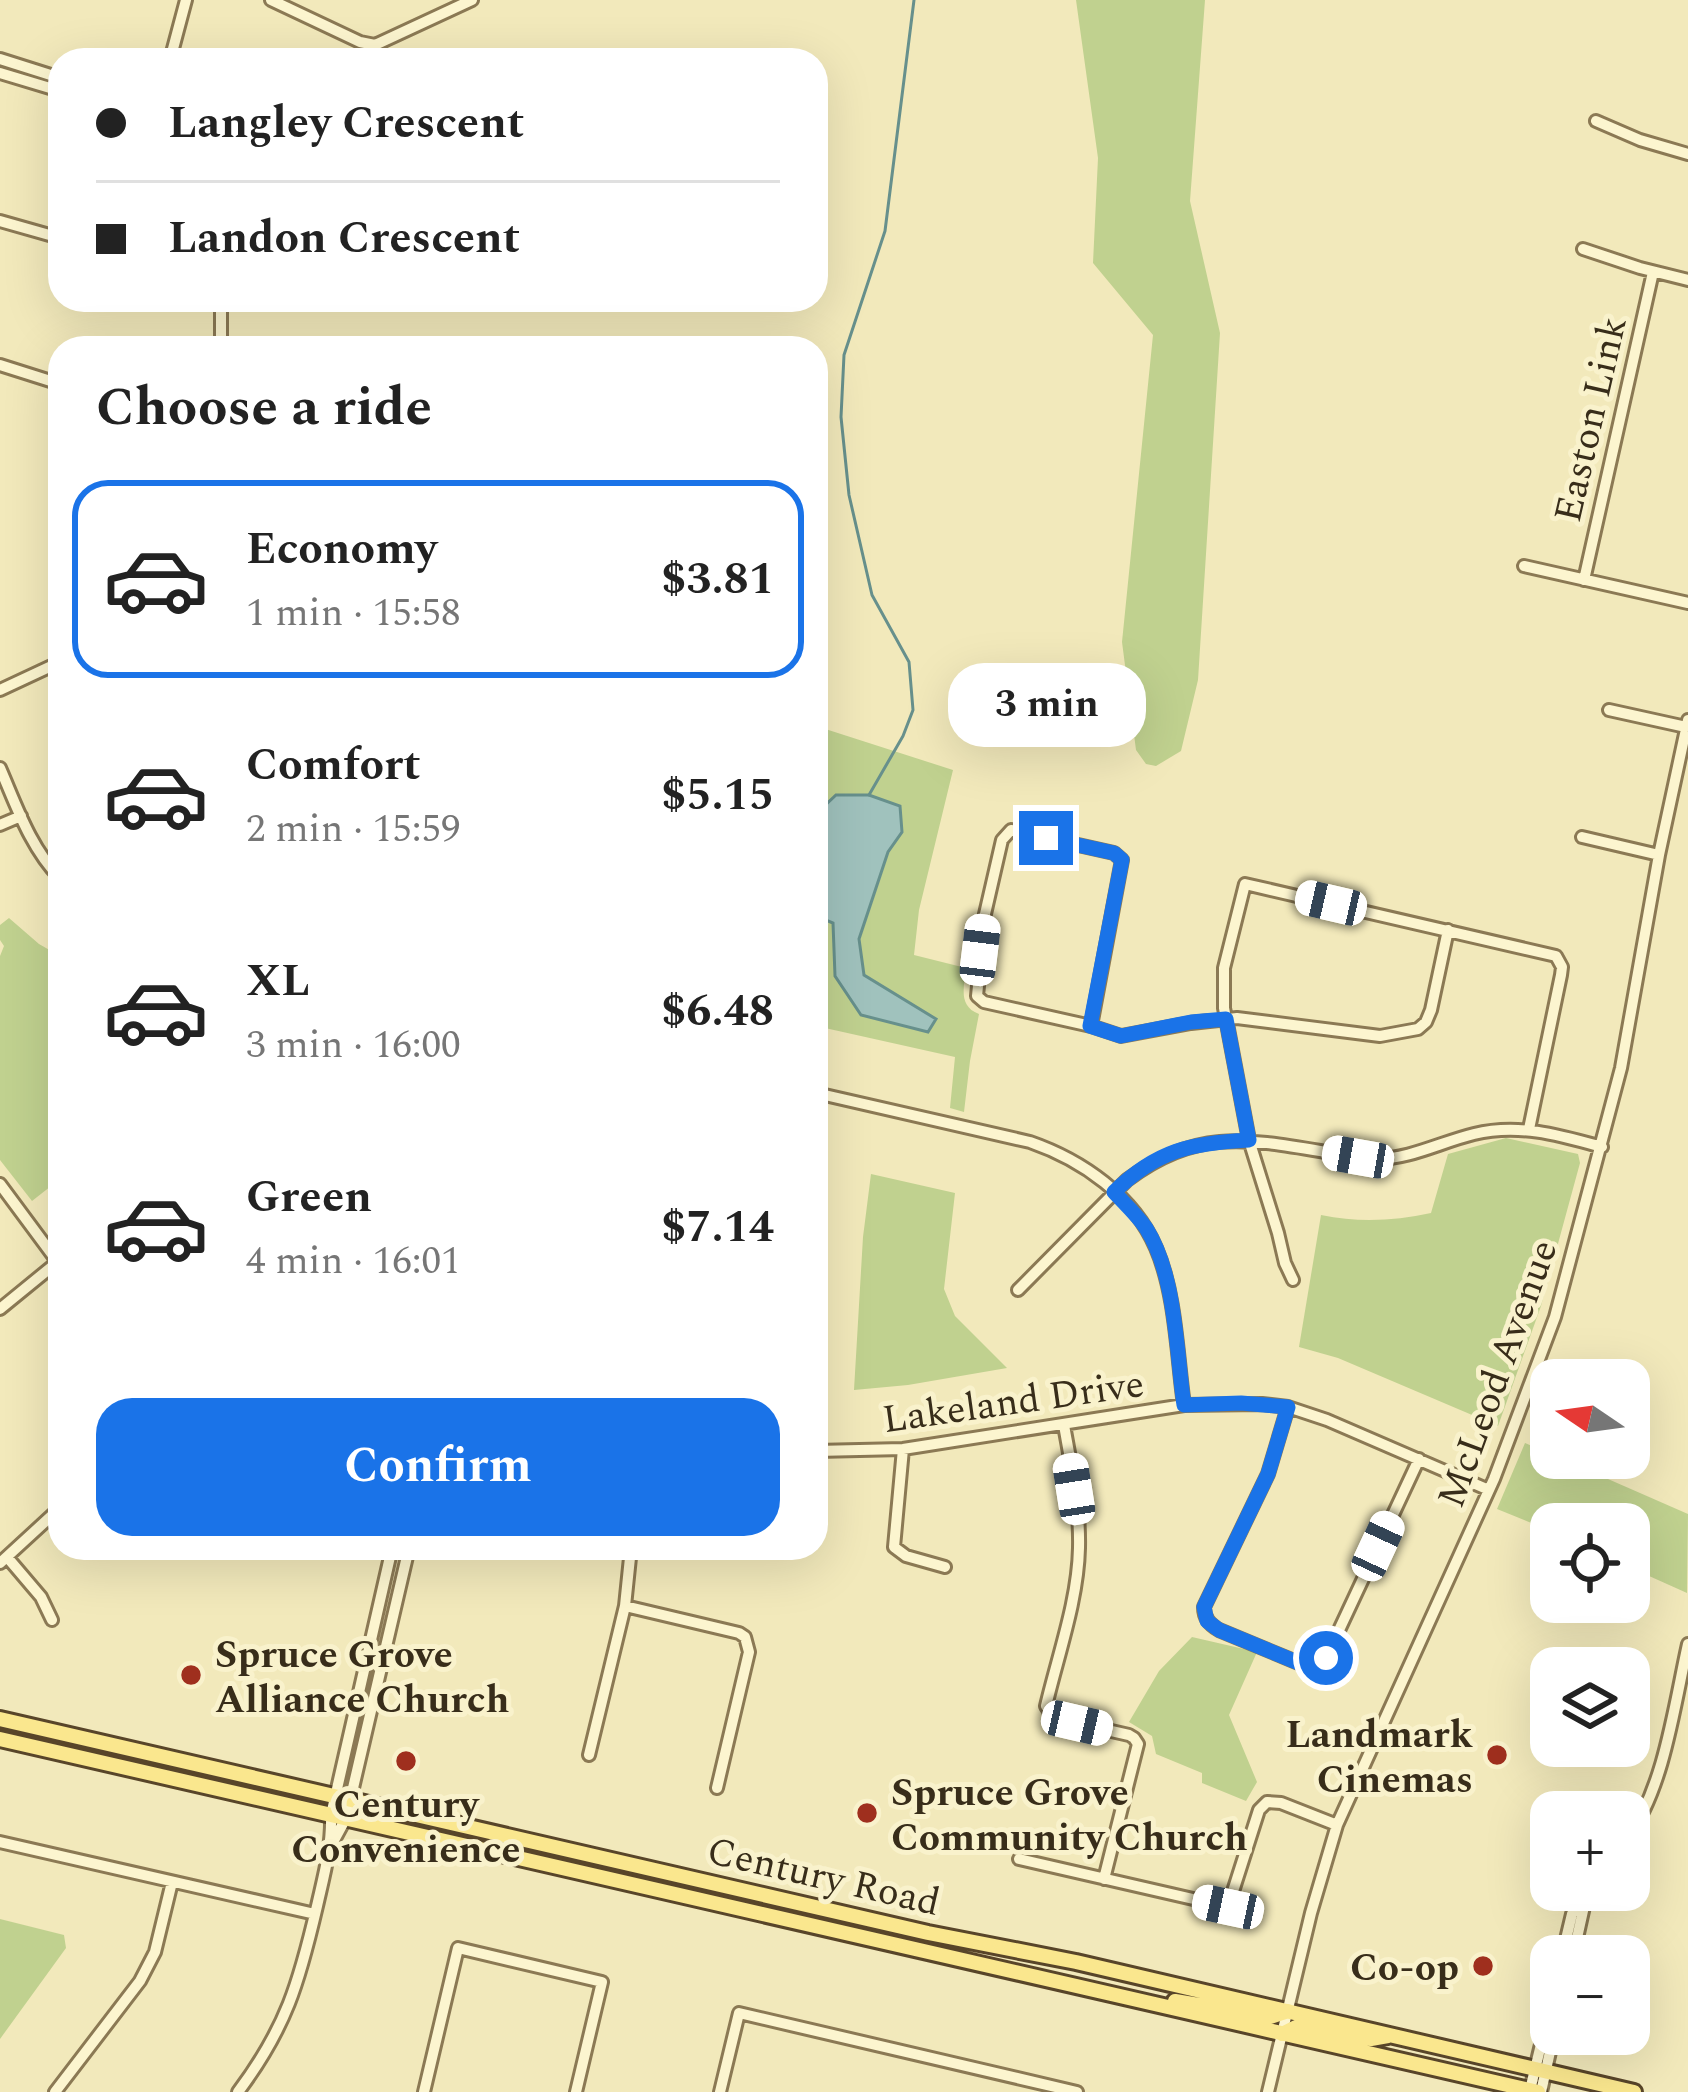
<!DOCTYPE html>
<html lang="en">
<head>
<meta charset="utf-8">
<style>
	:root { --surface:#fff; --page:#f2f2f2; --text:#222; --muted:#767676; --line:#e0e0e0; --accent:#1a73e8 }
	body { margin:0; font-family:Spectral,serif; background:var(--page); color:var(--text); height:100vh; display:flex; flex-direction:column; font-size:45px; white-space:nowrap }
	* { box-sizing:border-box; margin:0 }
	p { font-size:39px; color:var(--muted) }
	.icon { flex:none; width:66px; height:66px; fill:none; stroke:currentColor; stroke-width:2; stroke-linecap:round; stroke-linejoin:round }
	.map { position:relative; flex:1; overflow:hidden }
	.panel { position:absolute; left:48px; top:336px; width:780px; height:1224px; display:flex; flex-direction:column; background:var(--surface); border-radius:36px; box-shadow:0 12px 48px #0002 }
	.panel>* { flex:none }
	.guide { position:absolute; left:48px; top:48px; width:780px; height:264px; border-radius:36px; box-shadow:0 12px 48px #0002; display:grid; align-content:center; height:264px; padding:0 48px; background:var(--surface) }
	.needle { width:78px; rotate:283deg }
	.fabs { position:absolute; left:1530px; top:1359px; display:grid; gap:24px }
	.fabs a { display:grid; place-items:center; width:120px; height:120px; border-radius:24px; background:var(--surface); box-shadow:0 12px 48px #0002; font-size:60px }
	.end { position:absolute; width:54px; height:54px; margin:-27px; border:15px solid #1a73e8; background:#fff; box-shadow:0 0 0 6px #fff }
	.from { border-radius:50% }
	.bubble { position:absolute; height:84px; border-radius:36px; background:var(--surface); box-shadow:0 12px 48px #0002; font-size:39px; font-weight:700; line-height:84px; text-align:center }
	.car { position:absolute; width:36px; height:72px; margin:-36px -18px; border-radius:15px; box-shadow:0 0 9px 3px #0007; background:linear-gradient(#fff 24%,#345 0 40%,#fff 0 76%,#345 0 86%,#fff 0) }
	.guide b { display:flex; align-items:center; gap:42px; height:114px; font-size:45px }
	.guide b+b { border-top:3px solid var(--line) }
	.guide i { width:30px; height:30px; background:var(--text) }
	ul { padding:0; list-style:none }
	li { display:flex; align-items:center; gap:36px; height:198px; margin:0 24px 18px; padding:0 24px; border:6px solid transparent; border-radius:36px }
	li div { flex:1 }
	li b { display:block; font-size:45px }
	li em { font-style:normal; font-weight:700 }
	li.selected { border-color:var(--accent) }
	li>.icon { width:108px; height:108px; stroke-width:1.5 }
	h2 { padding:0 48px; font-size:54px; line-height:144px }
	.button { display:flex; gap:24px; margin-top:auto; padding:24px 48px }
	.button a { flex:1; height:138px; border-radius:36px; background:var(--accent); color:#fff; font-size:48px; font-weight:700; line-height:138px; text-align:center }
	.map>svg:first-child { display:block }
	.green { fill:#c0d18f }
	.water { fill:#a0c2bd; stroke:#67908c; stroke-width:3 }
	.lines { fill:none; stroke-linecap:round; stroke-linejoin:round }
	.stream { stroke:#67908c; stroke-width:3 }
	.minor-casing { stroke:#8b7954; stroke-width:16 }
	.major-casing { stroke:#584529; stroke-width:20 }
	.minor { stroke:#fcf5cf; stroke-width:10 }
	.major { stroke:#fae78e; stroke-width:14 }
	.route { stroke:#1a73e8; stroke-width:15 }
	.poi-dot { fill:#9f2f1e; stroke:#f9f2cc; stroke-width:4.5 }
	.labels { text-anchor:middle; stroke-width:10; stroke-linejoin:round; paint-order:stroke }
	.street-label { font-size:39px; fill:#382d1a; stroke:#f9f2cc }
	.poi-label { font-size:39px; font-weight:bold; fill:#382d1a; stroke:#f9f2cc; text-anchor:start }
</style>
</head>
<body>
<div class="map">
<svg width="1688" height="2092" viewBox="0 0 1688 2092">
	<rect width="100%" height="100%" fill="#f2e9bb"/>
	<path class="green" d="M1076,0H1205L1190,201L1220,333L1198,680L1181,751L1156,766L1146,764L1136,750L1122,642L1153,335L1093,263L1098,158Z
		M816,726L953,770L919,910L914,955L966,968C964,988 958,1006 979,1014L970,1061L964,1112L950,1108L955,1057L816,1026Z
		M9,918L39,944L60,956V1179L32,1201L0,1160V956L4,946L0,940V925Z
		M1506,1138L1578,1154L1580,1163L1541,1306L1498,1426L1338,1358L1299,1347L1321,1215C1359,1223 1394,1221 1431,1213L1448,1154Z
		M871,1174L955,1193L944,1289L955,1316L1007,1368L908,1385L854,1390L863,1237Z
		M1525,1443L1551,1454V1458H1560L1688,1514L1687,1593L1629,1567V1524H1551V1531L1497,1509Z
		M1192,1637L1257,1652L1229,1715L1257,1782L1246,1801L1202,1783V1773L1156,1754L1152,1736L1129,1722L1159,1671Z
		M0,1919L64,1935L66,1948L0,2039Z"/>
	<path class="water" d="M836,795H869L900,806L902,832L888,852L859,939L864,975L936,1019L928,1032L861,1015L835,976L833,923L816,916V814Z"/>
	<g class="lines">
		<path class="stream" d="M869,795L903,736L913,710L909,662L872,595L849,495L841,417L844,355L885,231L914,0"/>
		<defs>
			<path id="minor" d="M271,0L360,42L375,45L472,0
				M0,59L60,78
				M170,60L186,0
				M0,73L60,91
				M1596,121L1640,140L1688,154
				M0,221L60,238
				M1583,249L1640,268L1688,280
				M217,300L221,310V348
				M0,365L60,384
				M1524,566L1688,603
				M1584,580L1653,272
				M0,690L60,662
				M1609,710L1686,727
				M0,768C17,807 30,847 60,878
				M0,825L21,816
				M1582,837L1659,855
				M1091,1026L1122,860L1114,853L1011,830L1002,840L985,914L977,996L984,1002L1091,1026L1121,1036L1191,1023L1237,1018L1380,1036L1418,1029L1426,1022L1431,1010L1448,930
				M816,1093L1030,1142C1082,1160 1134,1196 1156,1248C1176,1294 1177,1356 1184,1405
				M0,1184L60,1265
				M1293,1280L1285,1263L1278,1233L1249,1140L1224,1008V968L1245,884L1556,956L1562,967L1561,975L1529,1129
				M1018,1290L1127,1180C1194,1130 1243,1138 1320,1151C1339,1154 1357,1158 1376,1159C1410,1159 1441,1142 1474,1134C1518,1123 1559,1135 1602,1147
				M0,1309L60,1260
				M1288,1407L1268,1474L1204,1607C1204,1618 1209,1624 1219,1630L1306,1666L1320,1663L1326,1658L1419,1459
				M1064,1425C1071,1465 1080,1506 1079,1548C1078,1600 1058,1655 1046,1706L1054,1718L1129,1735L1134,1738L1138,1744L1104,1879
				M903,1449L894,1547L906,1556L945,1567
				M816,1451L903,1449L1184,1405L1262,1404L1288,1407L1327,1420L1489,1490
				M7,1557L41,1597L52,1620
				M0,1563L60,1508
				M625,1606L739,1633L745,1637L749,1652L717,1788
				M589,1755L625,1606L631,1548
				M1629,1835C1664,1788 1675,1702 1688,1644
				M0,1842L315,1914
				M333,1842L346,1818L409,1548
				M1019,1859L1228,1907L1259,1810L1267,1802L1281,1803L1337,1825
				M1562,1956L1572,1914L1590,1890
				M1573,1956L1585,1902
				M1530,2090L1551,2003
				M55,2092L140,1981L155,1952L172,1882
				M238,2092C286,2028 299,1983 317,1906C324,1875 332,1847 331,1815L392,1548
				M424,2092L458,1948L602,1982L576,2092
				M720,2092L739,2013L1077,2092
				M1268,2092L1311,1913L1337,1825L1494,1479L1555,1317L1621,1068L1659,855L1688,720
				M1541,2092L1554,2034"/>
			<path id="major" d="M0,1719L928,1933L1076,1962L1634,2092
				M0,1739L1538,2092
				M1175,2001L1270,2017L1288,2011
				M1282,2034L1296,2027L1371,2039L1388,2036"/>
		</defs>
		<use href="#minor" class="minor-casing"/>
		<use href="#major" class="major-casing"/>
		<use href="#minor" class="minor"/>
		<use href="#major" class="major"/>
	</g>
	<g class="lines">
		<path class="route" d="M1046,838L1114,853L1122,860L1090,1026L1121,1036L1191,1022L1226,1019L1249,1140C1191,1143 1157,1150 1114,1192C1125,1204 1137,1215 1146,1228C1176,1275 1176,1350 1184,1405L1241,1403L1288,1407L1268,1474L1204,1607L1207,1621L1219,1630L1306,1666L1320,1663L1326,1658"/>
	</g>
	<g class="poi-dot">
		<circle cx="191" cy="1675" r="12"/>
		<circle cx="1497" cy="1755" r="12"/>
		<circle cx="406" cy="1761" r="12"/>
		<circle cx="867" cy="1813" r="12"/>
		<circle cx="1483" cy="1966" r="12"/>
	</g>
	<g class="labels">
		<g class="street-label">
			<text transform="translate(1589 419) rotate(-77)" y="14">Easton Link</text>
			<text transform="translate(1496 1373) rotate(-70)" y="14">McLeod Avenue</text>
			<text transform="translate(1013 1400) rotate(-8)" y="14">Lakeland Drive</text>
			<text transform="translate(824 1875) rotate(13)" y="14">Century Road</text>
		</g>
		<g class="poi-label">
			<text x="215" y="1667">Spruce Grove<tspan x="215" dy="45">Alliance Church</tspan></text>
			<text x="1473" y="1747" text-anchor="end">Landmark<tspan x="1473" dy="45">Cinemas</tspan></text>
			<text x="891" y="1805">Spruce Grove<tspan x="891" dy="45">Community Church</tspan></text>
			<text x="406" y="1817" text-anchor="middle">Century<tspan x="406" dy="45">Convenience</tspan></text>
			<text x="1459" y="1980" text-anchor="end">Co-op</text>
		</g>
	</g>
</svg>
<div class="fabs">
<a><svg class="needle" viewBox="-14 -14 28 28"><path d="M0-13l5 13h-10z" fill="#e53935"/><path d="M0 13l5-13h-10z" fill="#767676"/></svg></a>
<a><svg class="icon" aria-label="locate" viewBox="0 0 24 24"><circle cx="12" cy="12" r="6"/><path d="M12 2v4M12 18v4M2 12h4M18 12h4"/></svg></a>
<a><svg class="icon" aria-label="layers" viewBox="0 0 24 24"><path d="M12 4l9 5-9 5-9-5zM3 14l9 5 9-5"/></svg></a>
<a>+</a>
<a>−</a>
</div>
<i class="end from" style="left:1326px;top:1658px"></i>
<i class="end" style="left:1046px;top:838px"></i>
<div class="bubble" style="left:948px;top:663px;width:198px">3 min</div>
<i class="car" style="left:1331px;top:903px;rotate:283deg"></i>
<i class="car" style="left:980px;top:950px;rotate:7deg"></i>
<i class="car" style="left:1358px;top:1157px;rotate:280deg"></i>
<i class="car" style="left:1074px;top:1489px;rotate:351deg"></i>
<i class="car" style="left:1378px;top:1546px;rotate:25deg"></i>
<i class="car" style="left:1077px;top:1723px;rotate:103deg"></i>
<i class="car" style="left:1228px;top:1907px;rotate:282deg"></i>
<div class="guide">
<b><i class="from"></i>Langley Crescent</b>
<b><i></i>Landon Crescent</b>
</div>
<section class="panel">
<h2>Choose a ride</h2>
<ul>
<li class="selected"><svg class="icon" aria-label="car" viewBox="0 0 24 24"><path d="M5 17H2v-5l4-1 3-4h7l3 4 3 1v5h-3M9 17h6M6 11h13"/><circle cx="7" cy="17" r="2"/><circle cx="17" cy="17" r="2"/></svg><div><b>Economy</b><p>1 min · 15:58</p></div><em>$3.81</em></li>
<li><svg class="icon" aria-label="car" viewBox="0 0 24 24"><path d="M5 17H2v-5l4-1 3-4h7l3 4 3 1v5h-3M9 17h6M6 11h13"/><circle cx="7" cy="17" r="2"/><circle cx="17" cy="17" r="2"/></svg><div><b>Comfort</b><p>2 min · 15:59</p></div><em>$5.15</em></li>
<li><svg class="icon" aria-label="car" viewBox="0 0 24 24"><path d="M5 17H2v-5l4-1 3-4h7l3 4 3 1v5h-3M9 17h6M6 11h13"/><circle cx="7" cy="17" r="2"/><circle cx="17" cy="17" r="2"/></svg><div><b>XL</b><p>3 min · 16:00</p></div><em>$6.48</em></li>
<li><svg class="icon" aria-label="car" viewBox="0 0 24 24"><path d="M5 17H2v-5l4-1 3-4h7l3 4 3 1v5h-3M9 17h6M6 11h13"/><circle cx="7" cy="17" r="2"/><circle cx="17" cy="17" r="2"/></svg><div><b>Green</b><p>4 min · 16:01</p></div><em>$7.14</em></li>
</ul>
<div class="button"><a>Confirm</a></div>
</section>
</div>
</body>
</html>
